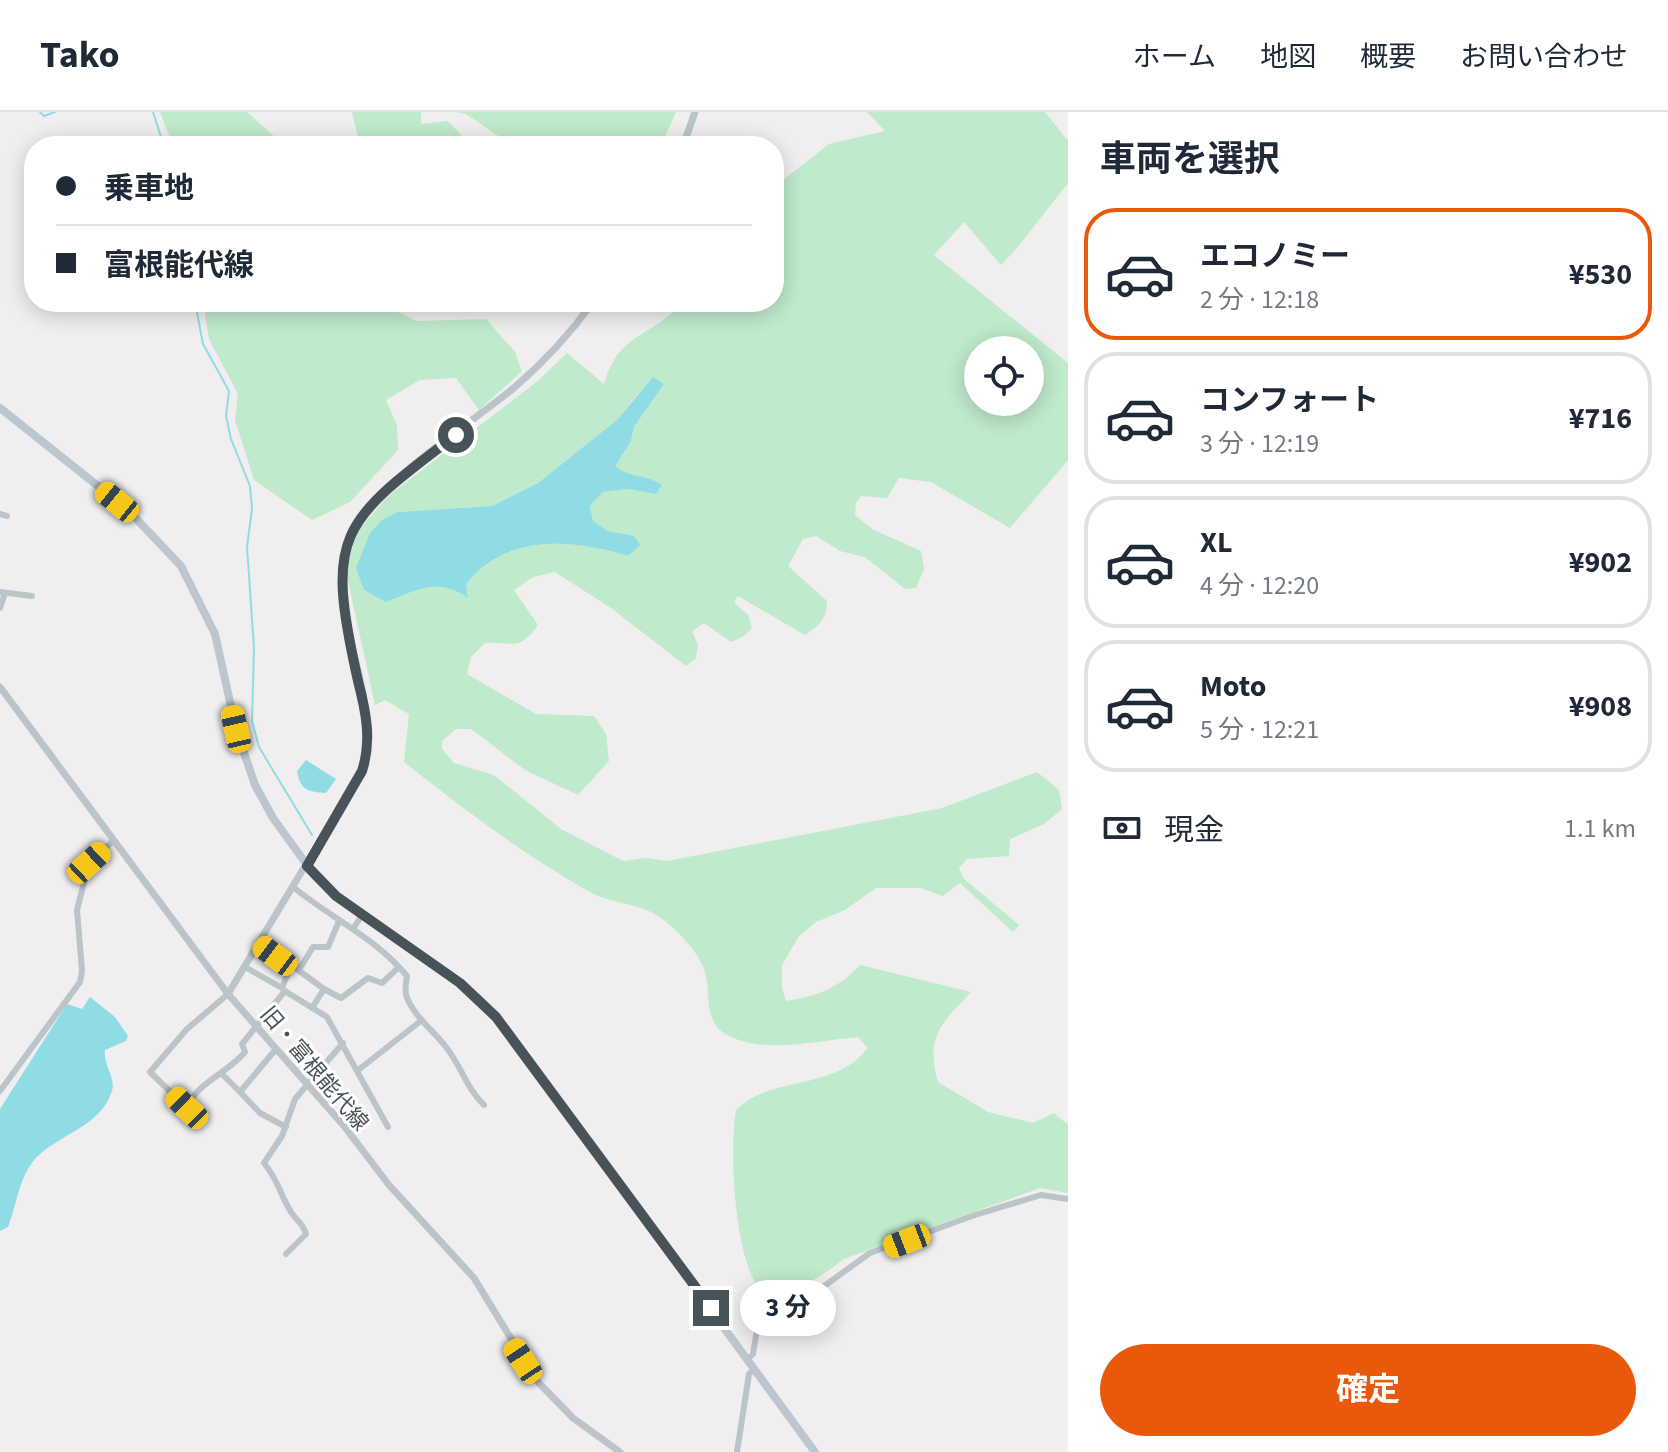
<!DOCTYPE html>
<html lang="ja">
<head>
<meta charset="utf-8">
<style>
	:root { --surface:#fff; --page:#f2f2f3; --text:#1f2937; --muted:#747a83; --line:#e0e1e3; --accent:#ea580c }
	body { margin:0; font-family:"Source Sans 3","Noto Sans JP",sans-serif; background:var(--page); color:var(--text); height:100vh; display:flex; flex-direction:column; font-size:30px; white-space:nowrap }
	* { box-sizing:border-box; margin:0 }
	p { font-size:26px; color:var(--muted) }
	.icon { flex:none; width:44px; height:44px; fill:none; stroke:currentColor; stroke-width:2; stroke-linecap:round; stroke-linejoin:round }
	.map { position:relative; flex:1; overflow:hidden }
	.side { display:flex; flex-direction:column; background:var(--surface); width:600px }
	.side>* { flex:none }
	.top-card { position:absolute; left:24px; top:24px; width:760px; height:176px; border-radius:32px; box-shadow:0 4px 20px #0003; display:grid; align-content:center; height:176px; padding:0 32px; background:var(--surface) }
	.controls { position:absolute; left:964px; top:224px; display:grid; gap:16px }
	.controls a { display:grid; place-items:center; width:80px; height:80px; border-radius:50%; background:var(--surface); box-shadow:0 4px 20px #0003; font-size:40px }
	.end { position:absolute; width:36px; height:36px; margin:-18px; border:10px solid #475359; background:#fff; box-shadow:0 0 0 4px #fff }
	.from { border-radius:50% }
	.bubble { position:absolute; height:56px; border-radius:28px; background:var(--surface); box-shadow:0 4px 20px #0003; font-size:26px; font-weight:700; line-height:56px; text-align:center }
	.car { position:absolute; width:24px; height:48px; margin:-24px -12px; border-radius:10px; box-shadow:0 0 6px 2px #0007; background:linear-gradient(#f5c518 24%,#345 0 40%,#f5c518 0 76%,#345 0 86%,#f5c518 0) }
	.top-card b { display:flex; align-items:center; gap:28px; height:76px; font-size:30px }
	.top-card b+b { border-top:2px solid var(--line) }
	.top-card i { width:20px; height:20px; background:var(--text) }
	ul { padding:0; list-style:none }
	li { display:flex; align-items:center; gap:24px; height:132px; margin:0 16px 12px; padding:0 16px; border:4px solid var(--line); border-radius:32px }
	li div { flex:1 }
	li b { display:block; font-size:30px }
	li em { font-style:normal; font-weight:700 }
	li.on { border-color:var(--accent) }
	li>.icon { width:72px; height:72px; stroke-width:1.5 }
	h2 { padding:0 32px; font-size:36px; line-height:96px }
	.pay { display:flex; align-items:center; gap:20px; height:88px; padding:0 32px; font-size:30px }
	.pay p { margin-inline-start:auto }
	.primary-button { display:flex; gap:16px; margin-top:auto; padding:16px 32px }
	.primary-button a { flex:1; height:92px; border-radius:48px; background:var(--accent); color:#fff; font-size:32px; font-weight:700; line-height:92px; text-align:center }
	header { display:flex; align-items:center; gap:48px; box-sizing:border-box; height:112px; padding:0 40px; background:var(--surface); border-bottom:2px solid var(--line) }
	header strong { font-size:38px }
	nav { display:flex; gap:44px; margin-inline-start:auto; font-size:28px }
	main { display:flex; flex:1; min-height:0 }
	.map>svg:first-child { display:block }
	.green { fill:#bfeacb; fill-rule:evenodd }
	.water { fill:#90dce4 }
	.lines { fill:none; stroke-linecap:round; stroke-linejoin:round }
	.stream { stroke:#90dce4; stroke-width:2 }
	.minor { stroke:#bac4c9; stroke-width:6 }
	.tertiary { stroke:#bac4c9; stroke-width:7 }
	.secondary { stroke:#bbc6ce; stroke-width:8 }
	.route { stroke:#475359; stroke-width:10 }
	.labels { text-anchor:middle; stroke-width:6; stroke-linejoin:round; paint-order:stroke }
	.street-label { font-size:22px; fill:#475359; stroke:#fff }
</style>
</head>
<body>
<header>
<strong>Tako</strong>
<nav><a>ホーム</a><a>地図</a><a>概要</a><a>お問い合わせ</a></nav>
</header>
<main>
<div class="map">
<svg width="1068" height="1340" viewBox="0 0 1068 1340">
	<rect width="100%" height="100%" fill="#f0eeee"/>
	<path class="green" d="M160,0H247L285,34H173Z
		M352,0H421V12L448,9L471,34H360Z
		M456,0H676L661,34H513L466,2Z
		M867,0H1045L1068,29V72C1044,99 1027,127 1001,153L964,110L934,143L1068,251V348L1010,416L931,370L899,366L887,386L861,384L856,391L855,403L872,417L921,439L924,457L916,476L905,477L865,445L840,439L816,424L803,427L788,454L827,489C827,507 819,514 805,523L738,484L734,490L748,503L752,516L744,524L731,530L704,511L692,519L698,533L696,546L686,554L611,496L555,460L533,465L514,478L538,513C517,541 515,529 485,531L471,545L467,562L536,602L594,604L606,622L609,649L578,683L525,658L471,617H456L442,629V637L454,651L494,663L561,717L623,749L647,746L667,749L942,696L1037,660L1059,678L1062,697L1044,712L1010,727L1009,744L967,747L959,756L963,766L1019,813L1013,820L960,771L943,784L920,776H876L845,798L816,810L799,824L782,853V876L786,889C817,884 838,877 860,853L971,880C941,912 925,924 938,970L988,1000L1033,1011L1054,1001L1068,1013V1081L1040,1076L844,1147C820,1166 796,1181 764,1182C734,1156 729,1037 736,998C769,963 834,980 868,936L858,925C819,928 765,943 727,923C702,910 712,879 704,857C697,838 677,818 661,806C641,791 610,792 588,779C523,742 462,696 404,650L409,602L385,588L375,593L346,460L356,421L387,385L539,268L567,241L604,272C621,217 649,229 682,190H774V111L783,83V68L829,32L885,19ZM978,238H1030V290H978ZM664,272L634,315L631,329L614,354C630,366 647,362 661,374L656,382L628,377L603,380L590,394L593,409L608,419L635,425L628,444C571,427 509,421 466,472L468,484L452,474L425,475L398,400L492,394L538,371L617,308L638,282Z
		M203,190H376L417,209L486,207L515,240L522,259L479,298L456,266L420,268L386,288L397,314L398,338L350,390L312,408L254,368L235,308L238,282L209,227Z"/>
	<path class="water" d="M653,265L664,272L634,315L631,329L615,354C630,366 646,362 662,373L656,382L628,377L603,380L590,394L593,409L608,419L634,424L640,433L628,444C571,427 508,421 466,472L468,486C438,465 417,478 386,490L364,478L356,456L370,421L382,408L398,400L492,394L538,371L617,308Z
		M306,648L336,667L326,681C308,680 300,678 297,659Z
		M90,885L115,905L128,924L126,929L105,938C103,953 116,965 112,979C101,1015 58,1022 35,1047C19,1065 17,1092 8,1115L0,1119V997L67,892L82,897Z"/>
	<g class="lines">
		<path class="stream" d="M40,0L44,4L55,0
			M153,0L164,34
			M195,190L203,232L229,279L226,304L231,327L250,374L252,397L247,435L254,536L252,609L259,635L312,723"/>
		<path class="minor" d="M0,402L7,404
			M0,480L32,484
			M0,496L5,481
			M293,775C331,806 376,826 407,864C406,870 405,878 406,883C413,904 433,918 446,935C461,954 467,977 484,993
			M353,817L362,803
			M245,855L282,876
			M298,858L324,877L312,896
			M299,858L313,835H328L339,809
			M324,877L341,886L368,866L382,871L399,855
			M285,879L327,905L388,1015
			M228,882L187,917L150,960L187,996C198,969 227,962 245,940L242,932L285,879L282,876L290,856L259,833
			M276,937L240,980L260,1001L286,1015
			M357,959L422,908
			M222,962L240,980
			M0,979L80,870L82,859L77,798L89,751L113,729
			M286,1142L306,1122C303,1111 296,1108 291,1100C280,1083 280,1071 264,1051L282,1024L295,987L343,931
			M748,1247L753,1242L761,1193L788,1192L809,1185L870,1141L975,1103L1041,1083L1068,1087
			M737,1340L749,1262L755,1257"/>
		<path class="tertiary" d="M683,34L695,0
			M0,575L228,882L344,1014L389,1073L474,1166L537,1269L573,1306L620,1340
			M228,882L362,659C384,588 331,516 344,443C354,382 468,315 515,275C545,249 570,222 593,190"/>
		<path class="secondary" d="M0,296L128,398L181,454L215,522L236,617L255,673L273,706L315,764L336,784L460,871L496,905L815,1340"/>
	</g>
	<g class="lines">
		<path class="route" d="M456,323C339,411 325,422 358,569C366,600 372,628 362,659L307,754L336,784L460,871L496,905L711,1196"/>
	</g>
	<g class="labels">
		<g class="street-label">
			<text transform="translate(315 956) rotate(50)" y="8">旧・富根能代線</text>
		</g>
	</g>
</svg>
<div class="controls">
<a><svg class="icon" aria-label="locate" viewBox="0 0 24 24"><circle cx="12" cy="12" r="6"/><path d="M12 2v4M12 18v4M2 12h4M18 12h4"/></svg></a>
</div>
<i class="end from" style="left:456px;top:323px"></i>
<i class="end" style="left:711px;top:1196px"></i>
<div class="bubble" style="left:740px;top:1168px;width:96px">3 分</div>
<i class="car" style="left:117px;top:390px;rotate:309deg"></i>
<i class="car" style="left:236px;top:617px;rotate:347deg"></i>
<i class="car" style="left:89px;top:751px;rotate:47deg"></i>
<i class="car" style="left:275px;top:844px;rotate:307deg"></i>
<i class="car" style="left:187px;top:996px;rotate:314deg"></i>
<i class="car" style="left:907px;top:1129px;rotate:249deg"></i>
<i class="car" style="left:523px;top:1249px;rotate:327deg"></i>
<div class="top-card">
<b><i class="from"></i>乗車地</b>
<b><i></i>富根能代線</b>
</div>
</div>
<section class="side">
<h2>車両を選択</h2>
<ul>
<li class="on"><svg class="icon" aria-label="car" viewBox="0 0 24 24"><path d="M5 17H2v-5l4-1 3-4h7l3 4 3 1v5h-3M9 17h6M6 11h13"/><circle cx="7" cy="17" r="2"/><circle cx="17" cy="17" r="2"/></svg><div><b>エコノミー</b><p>2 分 · 12:18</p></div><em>¥530</em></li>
<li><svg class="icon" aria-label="car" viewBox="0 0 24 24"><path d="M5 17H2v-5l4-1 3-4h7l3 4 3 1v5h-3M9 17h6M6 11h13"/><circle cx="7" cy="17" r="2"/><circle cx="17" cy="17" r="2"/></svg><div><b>コンフォート</b><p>3 分 · 12:19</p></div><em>¥716</em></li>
<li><svg class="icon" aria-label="car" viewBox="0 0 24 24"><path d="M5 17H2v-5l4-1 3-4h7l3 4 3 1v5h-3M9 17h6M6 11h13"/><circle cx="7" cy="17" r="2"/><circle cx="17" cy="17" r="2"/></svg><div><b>XL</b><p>4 分 · 12:20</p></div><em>¥902</em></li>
<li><svg class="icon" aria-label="car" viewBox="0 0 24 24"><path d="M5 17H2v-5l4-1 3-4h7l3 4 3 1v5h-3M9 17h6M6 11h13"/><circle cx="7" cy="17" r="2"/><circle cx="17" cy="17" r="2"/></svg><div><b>Moto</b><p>5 分 · 12:21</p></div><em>¥908</em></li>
</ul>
<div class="pay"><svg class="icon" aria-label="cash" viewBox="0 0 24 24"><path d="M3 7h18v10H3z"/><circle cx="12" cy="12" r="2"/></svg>現金<p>1.1 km</p></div>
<div class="primary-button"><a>確定</a></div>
</section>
</main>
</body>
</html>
